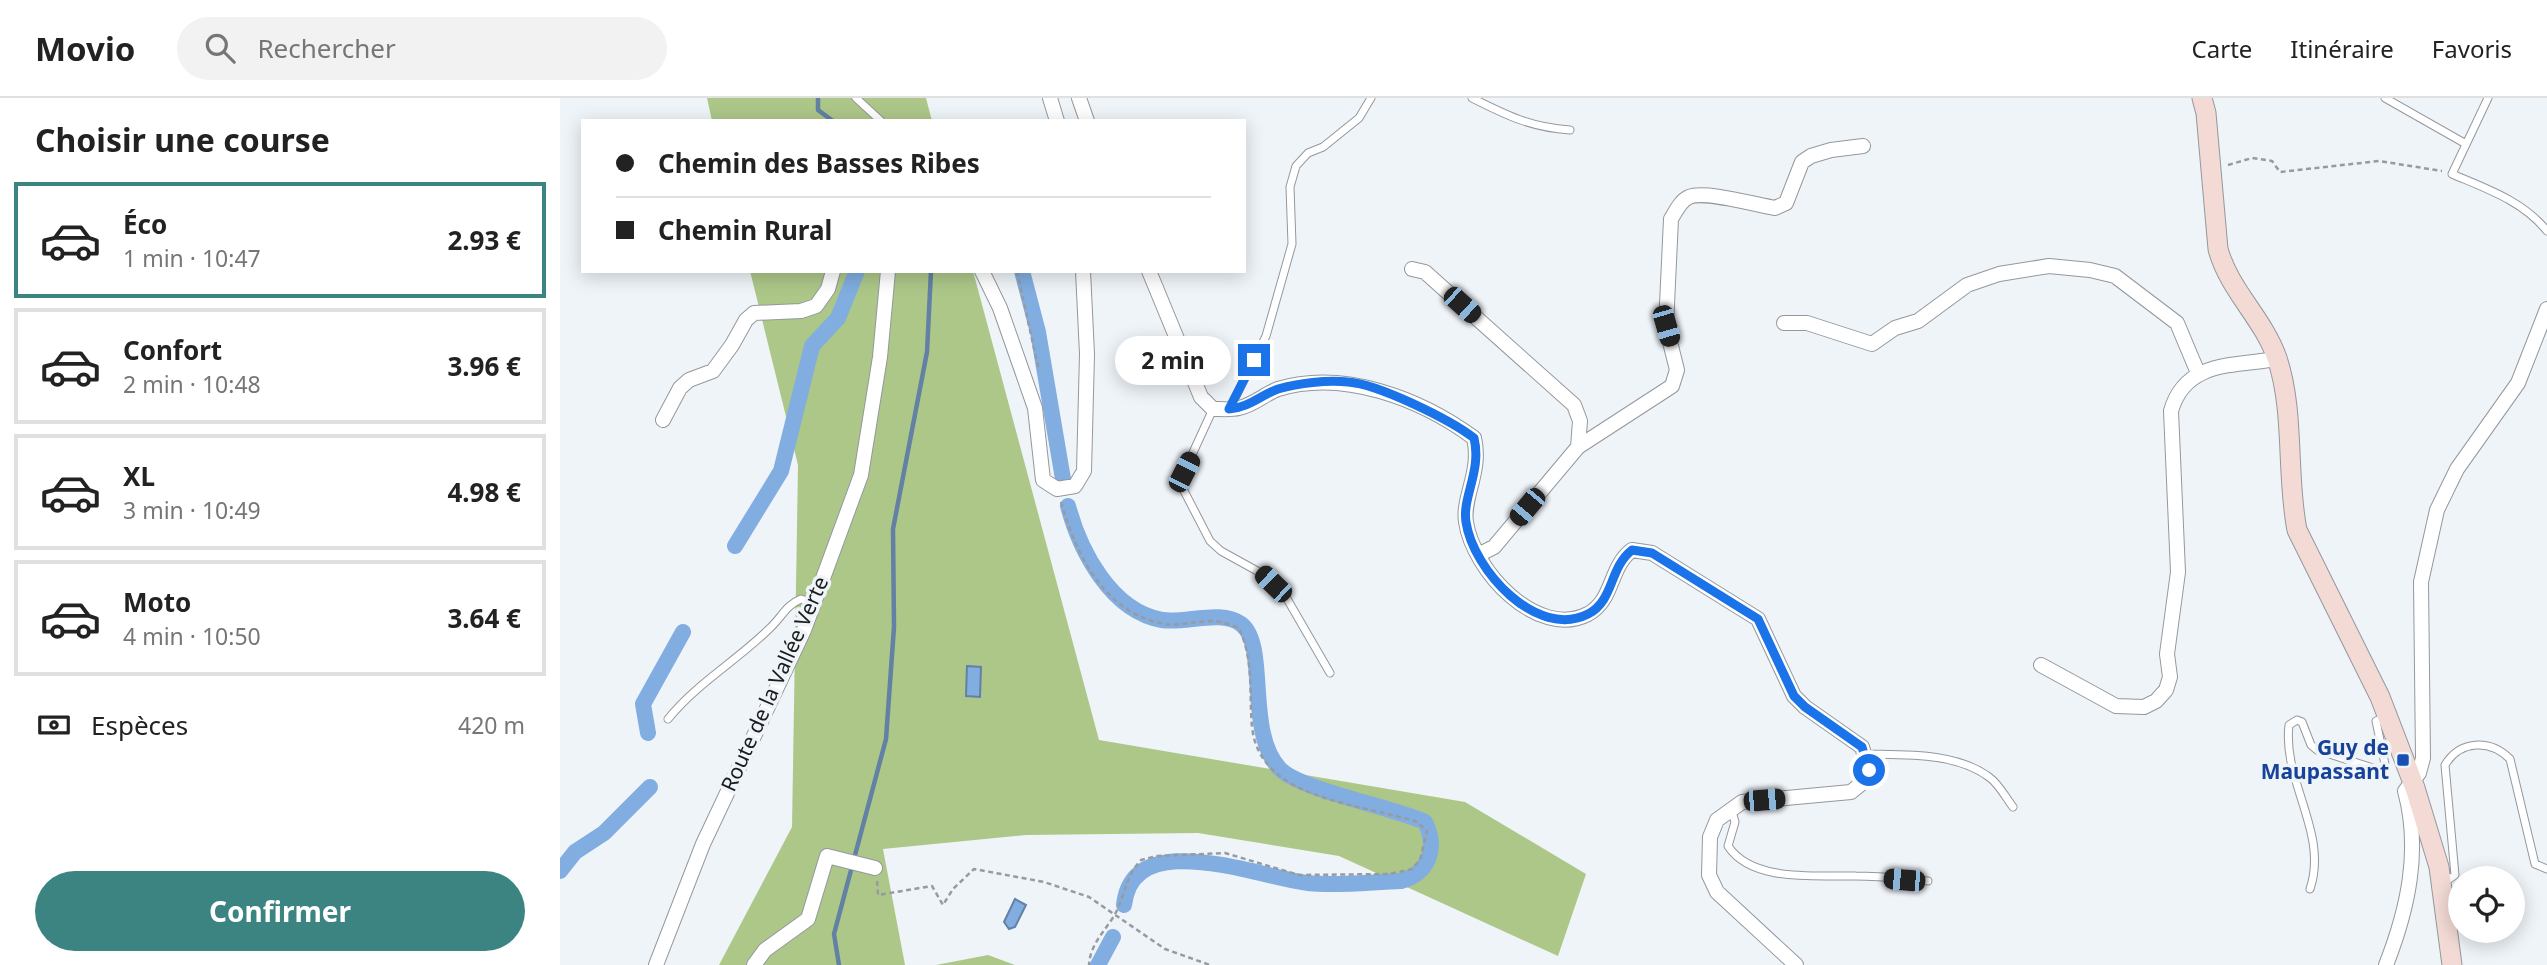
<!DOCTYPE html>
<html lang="fr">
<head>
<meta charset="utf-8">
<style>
	:root { --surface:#fff; --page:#f2f2f2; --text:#222; --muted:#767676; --line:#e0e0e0; --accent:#3c8482 }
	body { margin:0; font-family:"Noto Sans",sans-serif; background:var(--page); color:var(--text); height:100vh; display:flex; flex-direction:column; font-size:26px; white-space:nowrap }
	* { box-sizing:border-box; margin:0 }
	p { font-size:23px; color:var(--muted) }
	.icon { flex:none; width:38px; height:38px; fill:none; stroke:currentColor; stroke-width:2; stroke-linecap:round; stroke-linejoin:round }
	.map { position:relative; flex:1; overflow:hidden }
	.side { display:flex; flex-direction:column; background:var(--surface); width:560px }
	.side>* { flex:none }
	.guide { position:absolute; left:21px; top:21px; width:665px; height:154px; border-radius:0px; box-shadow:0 4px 18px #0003; display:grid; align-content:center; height:154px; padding:0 35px; background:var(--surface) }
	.controls { position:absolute; left:1888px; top:768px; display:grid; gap:14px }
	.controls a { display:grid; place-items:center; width:77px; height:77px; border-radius:50%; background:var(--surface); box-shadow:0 4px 18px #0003; font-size:35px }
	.end { position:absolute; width:32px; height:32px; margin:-16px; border:9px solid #1a73e8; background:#fff; box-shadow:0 0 0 4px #fff }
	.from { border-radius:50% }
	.bubble { position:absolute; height:49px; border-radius:24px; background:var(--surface); box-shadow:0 4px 18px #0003; font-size:23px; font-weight:700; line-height:49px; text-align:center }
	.car { position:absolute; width:21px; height:42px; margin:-21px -10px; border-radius:9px; box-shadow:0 0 5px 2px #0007; background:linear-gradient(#222 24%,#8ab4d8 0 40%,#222 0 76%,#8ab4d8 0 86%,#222 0) }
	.guide b { display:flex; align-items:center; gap:24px; height:66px; font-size:26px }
	.guide b+b { border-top:2px solid var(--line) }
	.guide i { width:18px; height:18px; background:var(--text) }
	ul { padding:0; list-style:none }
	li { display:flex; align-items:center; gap:21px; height:116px; margin:0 14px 10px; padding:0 21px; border:4px solid var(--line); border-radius:0px }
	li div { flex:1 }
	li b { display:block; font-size:26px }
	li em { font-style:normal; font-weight:700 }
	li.selected { border-color:var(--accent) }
	li>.icon { width:63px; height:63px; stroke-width:1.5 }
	h2 { padding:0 35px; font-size:32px; line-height:84px }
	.pay { display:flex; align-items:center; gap:18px; height:77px; padding:0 35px; font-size:26px }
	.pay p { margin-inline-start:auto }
	.cta { display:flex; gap:14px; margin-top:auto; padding:14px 35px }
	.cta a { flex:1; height:80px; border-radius:42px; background:var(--accent); color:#fff; font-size:28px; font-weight:700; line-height:80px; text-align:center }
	header { display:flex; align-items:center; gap:42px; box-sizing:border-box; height:98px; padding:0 35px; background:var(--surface); border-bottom:2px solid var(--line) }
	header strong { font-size:33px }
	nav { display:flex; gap:38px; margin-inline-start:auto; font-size:24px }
	.search { width:490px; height:63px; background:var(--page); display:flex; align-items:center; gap:18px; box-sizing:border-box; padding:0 24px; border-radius:38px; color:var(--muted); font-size:26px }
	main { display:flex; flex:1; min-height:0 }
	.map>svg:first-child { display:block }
	.forest { fill:#adc789 }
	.water { fill:#81ade0; stroke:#6281a5; stroke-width:2 }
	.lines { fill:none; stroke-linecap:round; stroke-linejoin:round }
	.stream { stroke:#6281a5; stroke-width:4.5 }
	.canal { stroke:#81ade0; stroke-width:16 }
	.lane-casing { stroke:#94989d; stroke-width:9 }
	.street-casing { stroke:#94989d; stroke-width:16 }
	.secondary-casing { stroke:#94989d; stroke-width:21 }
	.path { stroke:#979b9f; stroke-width:2.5; stroke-dasharray:5 3.5; stroke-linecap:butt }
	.lane { stroke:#fff; stroke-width:7 }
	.street { stroke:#fff; stroke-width:14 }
	.secondary { stroke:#f3dad4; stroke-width:19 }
	.route { stroke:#1a73e8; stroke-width:9 }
	.transit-dot { fill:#1a4fb4; stroke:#eff4f9; stroke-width:2.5 }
	.labels { text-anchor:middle; stroke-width:7; stroke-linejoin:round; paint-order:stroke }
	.street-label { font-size:21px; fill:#191b1c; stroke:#eff4f9 }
	.transit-label { font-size:21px; font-weight:bold; fill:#164399; stroke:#eff4f9; text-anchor:end }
</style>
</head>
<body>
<header>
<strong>Movio</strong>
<div class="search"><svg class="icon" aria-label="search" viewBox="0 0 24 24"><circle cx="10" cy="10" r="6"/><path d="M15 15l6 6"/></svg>Rechercher</div>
<nav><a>Carte</a><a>Itinéraire</a><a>Favoris</a></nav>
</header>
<main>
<section class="side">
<h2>Choisir une course</h2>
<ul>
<li class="selected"><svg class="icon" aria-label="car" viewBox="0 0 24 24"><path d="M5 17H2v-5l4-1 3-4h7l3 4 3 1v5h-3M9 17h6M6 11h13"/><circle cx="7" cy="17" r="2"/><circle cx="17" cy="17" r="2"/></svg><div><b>Éco</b><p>1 min · 10:47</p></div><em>2.93 €</em></li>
<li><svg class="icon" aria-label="car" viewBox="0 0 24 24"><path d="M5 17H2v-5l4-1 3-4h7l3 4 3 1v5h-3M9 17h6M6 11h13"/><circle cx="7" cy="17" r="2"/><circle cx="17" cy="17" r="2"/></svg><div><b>Confort</b><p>2 min · 10:48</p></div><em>3.96 €</em></li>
<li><svg class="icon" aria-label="car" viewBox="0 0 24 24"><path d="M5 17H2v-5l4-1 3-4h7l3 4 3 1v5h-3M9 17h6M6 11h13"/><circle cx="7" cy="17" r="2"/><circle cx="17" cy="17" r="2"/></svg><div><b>XL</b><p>3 min · 10:49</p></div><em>4.98 €</em></li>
<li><svg class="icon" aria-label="car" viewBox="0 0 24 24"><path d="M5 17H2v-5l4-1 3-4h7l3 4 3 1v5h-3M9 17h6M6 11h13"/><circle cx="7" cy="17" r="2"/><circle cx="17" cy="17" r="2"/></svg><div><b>Moto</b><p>4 min · 10:50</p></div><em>3.64 €</em></li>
</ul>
<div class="pay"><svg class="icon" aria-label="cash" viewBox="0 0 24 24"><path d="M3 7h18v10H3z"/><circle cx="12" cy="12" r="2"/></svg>Espèces<p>420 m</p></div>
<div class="cta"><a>Confirmer</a></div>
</section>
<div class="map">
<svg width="1987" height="867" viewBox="0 0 1987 867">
	<rect width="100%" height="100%" fill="#eff4f9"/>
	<path class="forest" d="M147,0H366L372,23H152Z
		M190,173H413L539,642L905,704L1026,776L998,858L779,758L638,735L466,737L323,751L345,867H159L232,729L238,367Z
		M428,857L455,867H376Z"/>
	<path class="water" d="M407,568L421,569L420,599L406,598Z
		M455,801L466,807L455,829L449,831L444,824Z"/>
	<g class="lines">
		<path class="stream" d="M258,0V12L273,23
			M279,867L274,836L326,641L334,529L333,431L367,254L371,173"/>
		<path class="canal" d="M462,173L478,234L503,381
			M508,408C520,453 551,513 602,522C625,526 661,511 681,526C709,547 685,635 720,671C741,692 832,709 865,724C878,750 869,775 841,783C810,784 778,788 748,785C700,780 573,727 564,807
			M175,448L221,373L252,248L278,220L297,173
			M88,635L83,606L123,534
			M0,773L15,754L44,735L90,689
			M538,867L553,839"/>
		<defs>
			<path id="lane" d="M296,0L321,23
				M912,0C948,18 970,29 1010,32
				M1825,0L1906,46
				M1928,0L1892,76C1927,91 1963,103 1987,133
				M670,310L706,238L732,146L730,89L736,68L748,55L763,49L799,20L811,0
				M653,311L624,374L621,387L650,443L661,453L699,474L726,499L770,575
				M108,621C137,585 178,562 210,530C222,519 226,507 241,501L254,505
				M1305,656C1345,657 1395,654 1429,679C1439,686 1446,700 1453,709
				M1171,710L1175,724L1168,748C1192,785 1258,777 1296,778C1320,778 1344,781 1368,783
				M1883,785L1895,777L1885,667C1900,642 1930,641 1950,661L1975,766L1987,771
				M1750,791C1769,735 1722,683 1729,627L1737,622L1742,624L1751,647L1757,652L1822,673L1826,671L1816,623L1827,618"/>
			<path id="street" d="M490,0L497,23
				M519,0L527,23
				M852,171L865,174L1014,307L1020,323L1018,349L934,449L918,457
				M422,173L440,210L475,310L483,382L497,391L515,388L524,373L527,256L523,173
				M589,173L641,299L653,311C661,311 671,312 679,310C693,307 705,296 718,291C784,271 861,301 914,340C922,373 902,400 906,424C913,472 977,542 1028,516C1054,502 1049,469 1072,452L1092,455L1198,521L1234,598L1245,609L1302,649L1309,672L1302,685L1291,694L1182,704L1157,722L1150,739L1149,777L1157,794L1236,867
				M1224,225H1247L1312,246L1335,230L1358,223L1407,187L1439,176L1489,168L1530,172L1555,178L1617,225L1638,275
				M103,322L120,290L129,282L153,273L172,247L186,222L194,215L241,213L256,208L268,191L273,173
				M1018,349L1112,288L1117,272L1106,228L1111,121C1116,113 1121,102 1129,99C1145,92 1196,107 1215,110L1226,105L1242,64L1251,58L1271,52L1303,48
				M1481,567L1556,608L1584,609L1596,603L1606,592L1610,579L1607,556L1618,474L1611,313C1625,263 1673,268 1717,261
				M96,867L143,746L244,532L301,377L320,259L328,173
				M194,867L205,852L248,821L267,758L315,770
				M1826,867C1848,811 1861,752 1845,693L1859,675L1863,660L1861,484L1877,412L1897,371L1958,285L1987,211"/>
			<path id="secondary" d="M1642,0L1646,15L1658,151C1669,192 1703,220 1717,260C1735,314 1726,376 1737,432L1820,599L1855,690L1879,769L1892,867"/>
		</defs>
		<use href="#lane" class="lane-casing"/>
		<use href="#street" class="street-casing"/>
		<use href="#secondary" class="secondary-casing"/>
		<path class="path" d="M1668,67L1692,60L1712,63L1720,74L1819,63L1882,73
			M457,173L479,273
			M501,404C516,456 544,515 604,526C620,528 637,523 653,523C661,523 671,527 679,530C694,562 689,595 692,629C700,703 801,705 857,724L867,733L860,762L852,771L829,776L739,777L665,755L597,758L581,762C565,779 565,799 554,818C544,834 530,847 529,867
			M317,783L318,797L372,788L383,807L393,791L414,771L484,784L529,799L605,851L650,867"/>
		<use href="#lane" class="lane"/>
		<use href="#street" class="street"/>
		<use href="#secondary" class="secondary"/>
	</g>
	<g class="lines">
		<path class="route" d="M694,262L669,311C688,310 701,297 718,291C739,285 766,282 788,284C818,286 889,321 914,340C922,373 902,399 906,424C913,472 977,542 1028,516C1054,503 1049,470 1072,452L1092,455L1198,521L1234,598L1245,609L1302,649L1309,672"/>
	</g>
	<rect class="transit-dot" x="1836" y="655" width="14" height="14" rx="3.5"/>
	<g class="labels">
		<g class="street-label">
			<text transform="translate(215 586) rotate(-66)" y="7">Route de la Vallée Verte</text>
		</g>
		<g class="transit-label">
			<text x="1829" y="657">Guy de<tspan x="1829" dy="24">Maupassant</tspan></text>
		</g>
	</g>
</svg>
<div class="controls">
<a><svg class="icon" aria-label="locate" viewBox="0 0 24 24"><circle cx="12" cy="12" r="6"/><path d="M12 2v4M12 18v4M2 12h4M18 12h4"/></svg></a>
</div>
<i class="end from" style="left:1309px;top:672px"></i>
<i class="end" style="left:694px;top:262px"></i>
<div class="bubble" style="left:555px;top:238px;width:116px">2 min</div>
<i class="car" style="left:902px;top:207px;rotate:132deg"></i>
<i class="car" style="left:1106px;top:228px;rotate:164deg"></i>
<i class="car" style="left:624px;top:374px;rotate:27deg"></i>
<i class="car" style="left:967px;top:409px;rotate:220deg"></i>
<i class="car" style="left:713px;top:486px;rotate:314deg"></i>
<i class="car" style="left:1204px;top:702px;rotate:85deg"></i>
<i class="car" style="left:1344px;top:782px;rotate:275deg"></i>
<div class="guide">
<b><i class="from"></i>Chemin des Basses Ribes</b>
<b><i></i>Chemin Rural</b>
</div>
</div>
</main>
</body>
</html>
